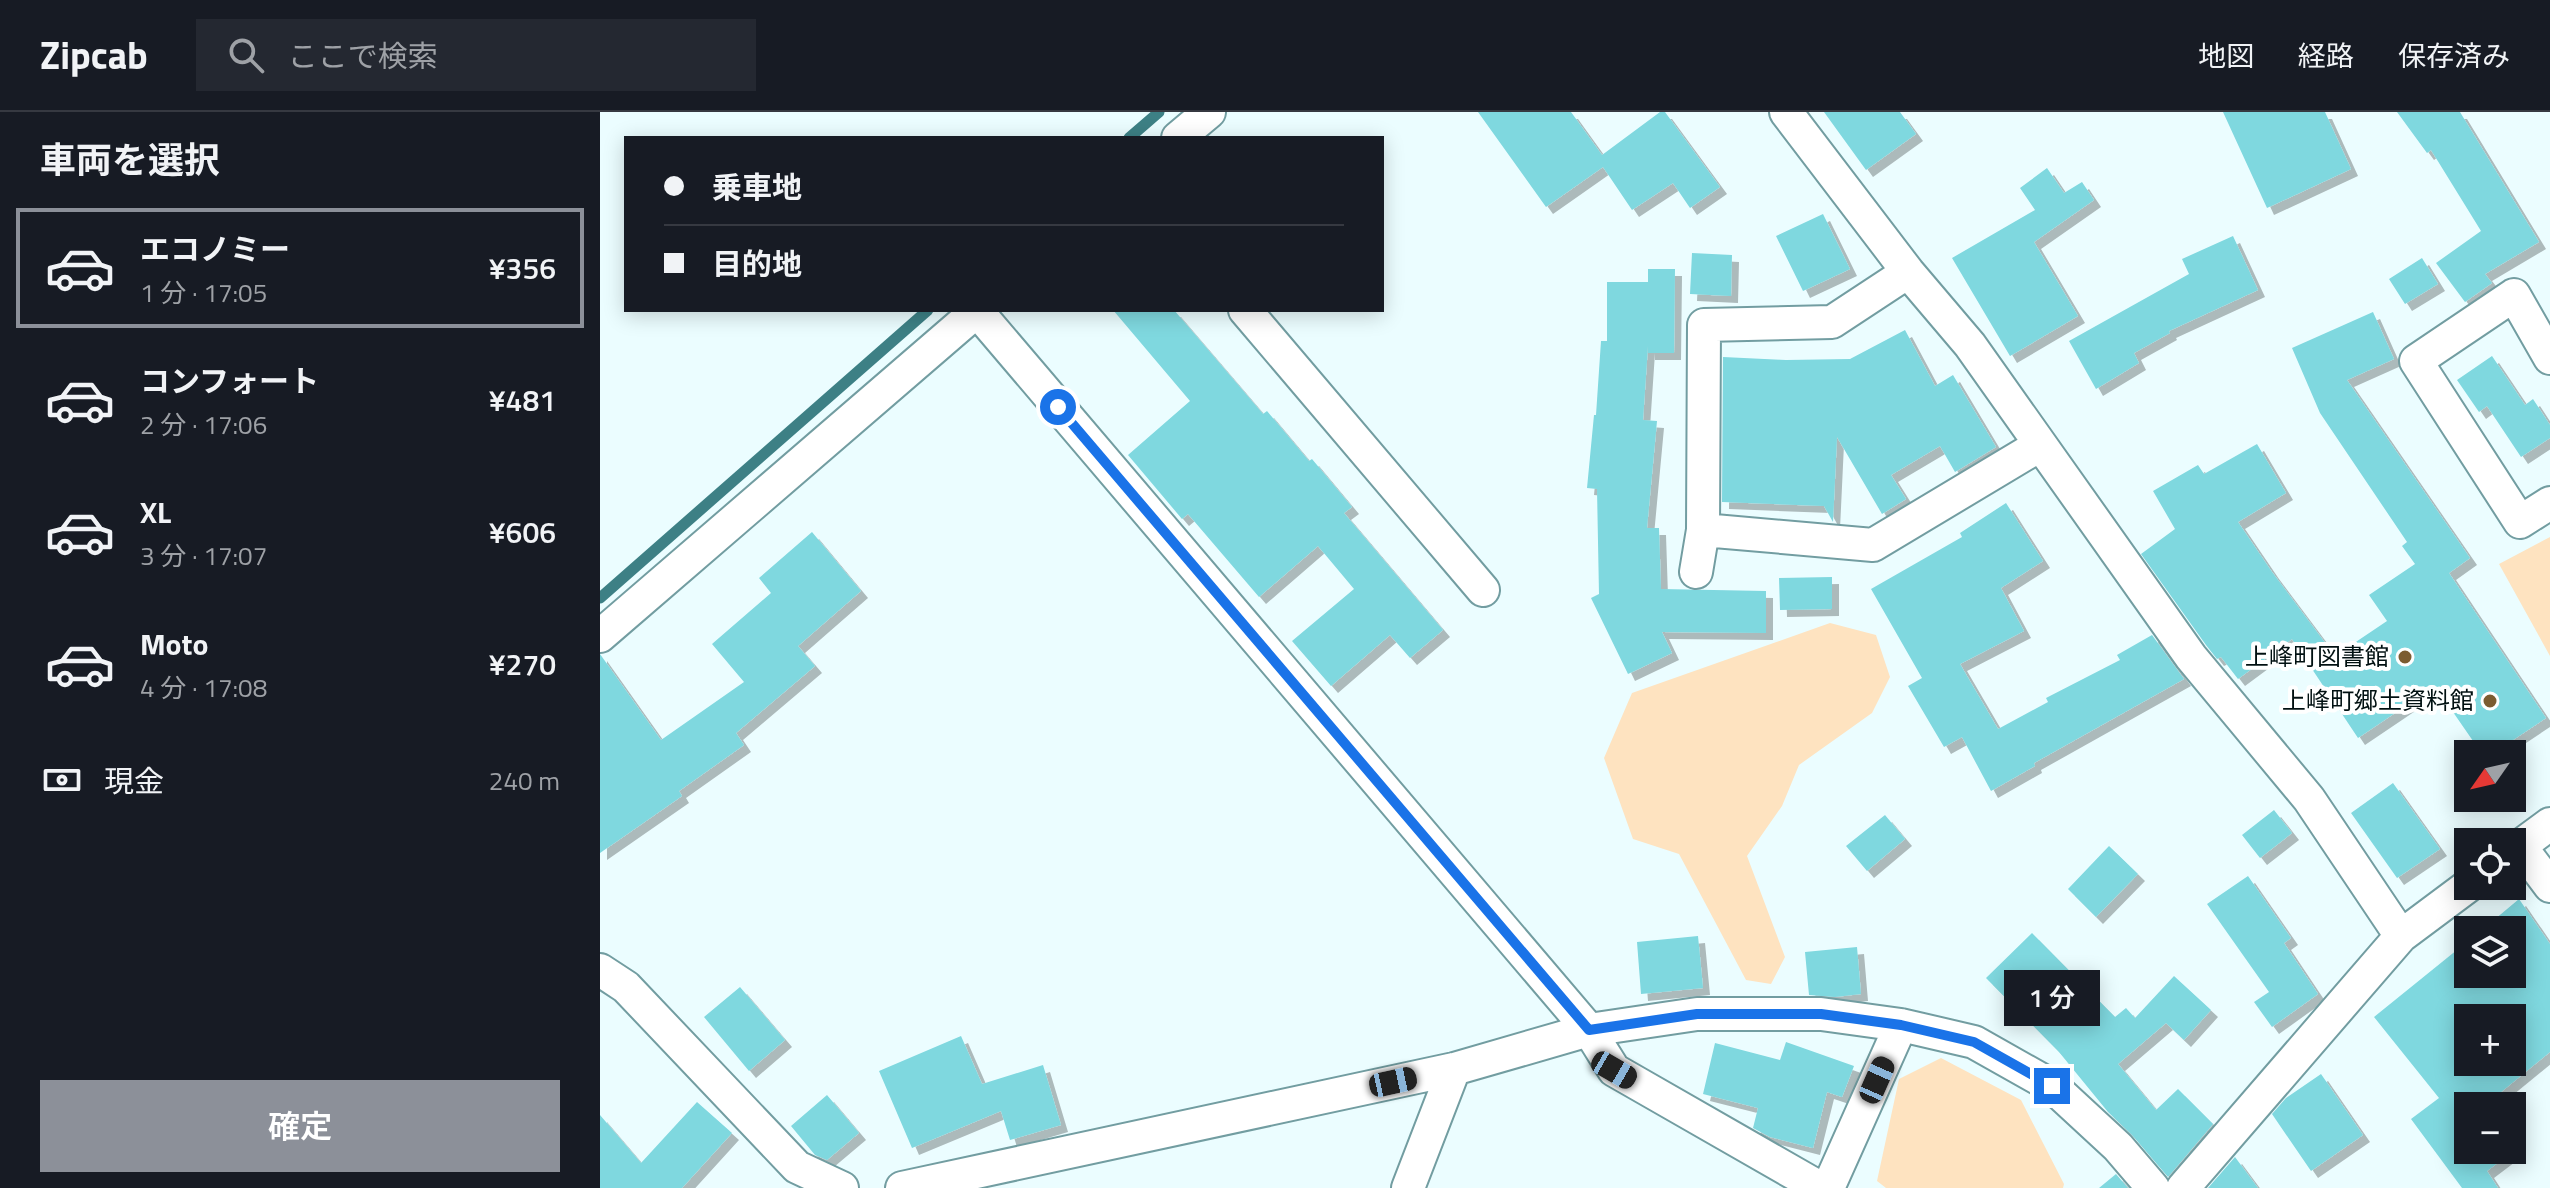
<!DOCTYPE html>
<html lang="ja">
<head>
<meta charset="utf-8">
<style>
	:root { --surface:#171b24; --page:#242831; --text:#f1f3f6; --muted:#9ea1a6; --line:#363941; --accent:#8c9099 }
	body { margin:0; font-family:"Titillium Web","Noto Sans JP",sans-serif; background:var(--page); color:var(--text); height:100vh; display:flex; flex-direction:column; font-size:30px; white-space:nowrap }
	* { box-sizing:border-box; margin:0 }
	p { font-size:26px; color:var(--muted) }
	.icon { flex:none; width:44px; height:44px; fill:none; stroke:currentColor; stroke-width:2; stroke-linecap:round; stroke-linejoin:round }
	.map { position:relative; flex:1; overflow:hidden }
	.side { display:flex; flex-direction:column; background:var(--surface); width:600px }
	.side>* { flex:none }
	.top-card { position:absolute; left:24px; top:24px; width:760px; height:176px; border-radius:0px; box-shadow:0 4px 20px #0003; display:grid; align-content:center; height:176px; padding:0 40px; background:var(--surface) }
	.needle { width:52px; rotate:236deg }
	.fabs { position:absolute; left:1854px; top:628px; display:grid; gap:16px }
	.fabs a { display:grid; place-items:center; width:72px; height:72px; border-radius:0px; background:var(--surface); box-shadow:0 4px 20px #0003; font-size:40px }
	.end { position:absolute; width:36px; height:36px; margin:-18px; border:10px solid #1a73e8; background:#fff; box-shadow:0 0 0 4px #fff }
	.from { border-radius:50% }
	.bubble { position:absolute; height:56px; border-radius:0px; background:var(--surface); box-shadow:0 4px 20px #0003; font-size:26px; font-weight:600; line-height:56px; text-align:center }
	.car { position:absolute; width:24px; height:48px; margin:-24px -12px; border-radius:10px; box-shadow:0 0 6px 2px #0007; background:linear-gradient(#222 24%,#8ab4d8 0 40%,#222 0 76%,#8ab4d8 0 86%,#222 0) }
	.top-card b { display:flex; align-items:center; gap:28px; height:76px; font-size:30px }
	.top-card b+b { border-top:2px solid var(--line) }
	.top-card i { width:20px; height:20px; background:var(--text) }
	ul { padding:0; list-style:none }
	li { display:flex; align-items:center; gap:24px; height:120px; margin:0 16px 12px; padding:0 24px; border:4px solid transparent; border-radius:0px }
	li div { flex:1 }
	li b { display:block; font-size:30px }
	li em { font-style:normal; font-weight:600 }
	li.active { border-color:var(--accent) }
	li>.icon { width:72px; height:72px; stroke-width:1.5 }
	h2 { padding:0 40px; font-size:36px; line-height:96px }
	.pay { display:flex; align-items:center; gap:20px; height:88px; padding:0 40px; font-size:30px }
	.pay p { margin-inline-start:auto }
	.button { display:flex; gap:16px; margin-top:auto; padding:16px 40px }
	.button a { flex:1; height:92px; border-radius:0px; background:var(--accent); color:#fff; font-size:32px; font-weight:600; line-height:92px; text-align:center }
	header { display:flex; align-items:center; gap:48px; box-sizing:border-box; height:112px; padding:0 40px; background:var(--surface); border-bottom:2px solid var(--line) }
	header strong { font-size:38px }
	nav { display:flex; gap:44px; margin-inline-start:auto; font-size:28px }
	.search { width:560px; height:72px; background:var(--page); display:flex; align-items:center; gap:20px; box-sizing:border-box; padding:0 28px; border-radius:0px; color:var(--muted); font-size:30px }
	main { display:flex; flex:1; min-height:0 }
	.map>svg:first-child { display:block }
	.green { fill:#fee3c0 }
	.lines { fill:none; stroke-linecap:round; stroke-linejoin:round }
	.stream { stroke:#3d8085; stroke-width:11 }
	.building { fill:#7fd8df; fill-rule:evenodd; filter:url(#shadow) }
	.street-casing { stroke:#729da1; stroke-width:36 }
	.street { stroke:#fff; stroke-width:32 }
	.route { stroke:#1a73e8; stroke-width:10 }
	.poi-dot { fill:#7b5c31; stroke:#fff; stroke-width:3 }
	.labels { text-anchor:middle; stroke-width:8; stroke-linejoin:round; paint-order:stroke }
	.poi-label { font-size:24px; fill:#011011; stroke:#fff; text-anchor:end }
</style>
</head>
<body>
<header>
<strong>Zipcab</strong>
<div class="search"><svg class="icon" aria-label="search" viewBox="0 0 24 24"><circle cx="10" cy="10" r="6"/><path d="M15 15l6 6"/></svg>ここで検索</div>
<nav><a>地図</a><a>経路</a><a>保存済み</a></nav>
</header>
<main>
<section class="side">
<h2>車両を選択</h2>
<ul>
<li class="active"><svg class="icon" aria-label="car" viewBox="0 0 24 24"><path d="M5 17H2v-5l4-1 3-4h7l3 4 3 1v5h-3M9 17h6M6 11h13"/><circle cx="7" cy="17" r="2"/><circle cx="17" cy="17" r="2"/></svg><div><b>エコノミー</b><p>1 分 · 17:05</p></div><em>¥356</em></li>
<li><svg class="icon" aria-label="car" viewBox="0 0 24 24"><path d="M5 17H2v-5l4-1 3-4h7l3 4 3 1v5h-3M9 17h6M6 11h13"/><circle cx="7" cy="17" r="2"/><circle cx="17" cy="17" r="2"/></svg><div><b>コンフォート</b><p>2 分 · 17:06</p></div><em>¥481</em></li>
<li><svg class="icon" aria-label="car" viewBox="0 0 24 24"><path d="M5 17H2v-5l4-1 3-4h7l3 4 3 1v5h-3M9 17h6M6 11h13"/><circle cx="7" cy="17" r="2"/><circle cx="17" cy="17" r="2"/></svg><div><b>XL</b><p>3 分 · 17:07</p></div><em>¥606</em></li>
<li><svg class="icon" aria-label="car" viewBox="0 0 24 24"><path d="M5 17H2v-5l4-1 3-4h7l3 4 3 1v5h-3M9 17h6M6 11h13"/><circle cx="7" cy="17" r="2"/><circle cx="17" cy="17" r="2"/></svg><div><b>Moto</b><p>4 分 · 17:08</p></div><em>¥270</em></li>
</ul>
<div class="pay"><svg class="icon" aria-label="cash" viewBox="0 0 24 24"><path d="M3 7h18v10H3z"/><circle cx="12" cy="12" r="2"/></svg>現金<p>240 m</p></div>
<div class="button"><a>確定</a></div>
</section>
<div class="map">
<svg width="1950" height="1076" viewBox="0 0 1950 1076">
	<defs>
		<filter id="shadow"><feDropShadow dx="7" dy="7" stdDeviation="0" flood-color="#0004"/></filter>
	</defs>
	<rect width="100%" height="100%" fill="#ebfdff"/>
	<path class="green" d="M1950,425V544L1899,452Z
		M1230,511L1276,523L1290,565L1272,601L1199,653L1182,694L1147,744L1185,845L1171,872L1146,868L1079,742L1033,727L1004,646L1032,581Z
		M1341,946L1421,988L1464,1072L1463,1076H1286L1277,1069L1299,967Z"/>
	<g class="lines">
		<path class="stream" d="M529,26L559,0
			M0,486L328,198"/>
	</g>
	<path class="building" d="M878,0H971L1002,43L1060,0H1065L1120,75L1090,96L1073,71L1032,98L1003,55L946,95Z
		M1224,0H1300L1316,22L1266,58Z
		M1623,0H1725L1751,57L1667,96Z
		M1797,0H1860L1939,130L1885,162L1892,171L1865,190L1836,151L1881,119L1831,38L1827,41Z
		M1447,56L1464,81L1482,70L1494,88L1434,130L1478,204L1410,244L1352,146L1435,98L1420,76Z
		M1223,102L1250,157L1203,179L1176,124Z
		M1633,124L1658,178L1569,219L1570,221L1534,241L1539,251L1496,277L1469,229L1589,162L1582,147Z
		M1092,141L1132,143L1131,184L1090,182Z
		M1822,146L1838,172L1805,192L1789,167Z
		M1048,157H1075L1074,241H1048V234L1043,308L1057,309L1047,416H1059L1061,477L1166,479V521L1062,520L1072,541L1028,562L991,486L999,482L997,377L987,376L994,303H996L1001,229H1007V170H1048Z
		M513,198H574L663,302L667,299L709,349L712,347L752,395L744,401L843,518L810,546L790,523L731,574L692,529L754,477L718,434L659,485L588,402L582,407L528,343L590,289Z
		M1773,200L1794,247L1747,268L1870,446L1849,461L1946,606L1892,642H1882L1835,574L1758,626L1692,527L1638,567L1621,545L1617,547L1606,533L1541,442L1575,417L1553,379L1598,353L1604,362L1657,332L1686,381L1638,410L1672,460L1735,544L1787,509L1769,483L1815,452L1802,434L1807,430L1720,301L1692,236Z
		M1305,218L1335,274L1353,263L1396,335L1355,360L1340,334L1291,363L1306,387L1282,402L1237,325L1233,410L1224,394L1122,390L1123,245L1186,248L1250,247Z
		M1892,244L1925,293L1933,287L1950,313V326L1921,345L1887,294L1879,300L1857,268Z
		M1406,391L1443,449L1401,476L1424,519L1360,552L1398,617L1448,590L1446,586L1520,548L1517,543L1552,523L1584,567L1434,651L1435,654L1391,679L1362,625L1344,635L1308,574L1322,566L1271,477L1362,425L1360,421Z
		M212,420L261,479L198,534L215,554L136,621L144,633L79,679L82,684L0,741V542L61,628L144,570L112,532L171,481L159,466Z
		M1232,465V497L1180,498L1179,466Z
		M1793,671L1840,737L1797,766L1751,701Z
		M1674,698L1692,721L1660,746L1642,723Z
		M1285,703L1305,727L1267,759L1246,734Z
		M1509,734L1538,762L1496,805L1468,777Z
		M1648,764L1691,826L1684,831L1718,882L1672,915L1654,890L1669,880L1607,792Z
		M1919,787L1950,832V940L1884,994H1868V1038L1912,1040L1887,1059L1898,1076H1862L1811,1007L1839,986L1774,905L1868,829V862H1912V818H1882ZM1868,906H1912V950H1868Z
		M1432,821L1515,905L1526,896L1535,906L1574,864L1611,898L1584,928L1566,911L1518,952L1556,998L1578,977L1613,1012L1568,1065L1532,1023L1508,1000L1459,940L1386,866Z
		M1098,824L1103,876L1041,882L1037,830Z
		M1257,835L1261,882L1235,885L1209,883L1205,840Z
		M140,875L185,928L149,959L104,905Z
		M361,924L382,972L443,953L461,1013L410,1028L401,999L312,1036L279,959Z
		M1186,930L1254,954L1242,985L1227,980L1213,1036L1170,1025L1153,1016L1158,996L1103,982L1115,931L1180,948Z
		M1721,962L1763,1023L1711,1059L1672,1002L1686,986Z
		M227,983L259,1021L227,1048L215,1043L191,1014Z
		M97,990L132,1021L82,1076H0V1003L41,1051Z
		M1635,1045L1658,1076H1608Z
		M1516,1062L1528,1076H1499Z"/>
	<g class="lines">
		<defs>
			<path id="street" d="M1186,0L1308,160L1370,233L1591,545L1709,687L1801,824
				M578,26L609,0
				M645,198L883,478
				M377,199L989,918L1014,958L1220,1076
				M1950,246L1914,183L1816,249L1920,410L1950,391
				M1103,418L1273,433L1440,333
				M1096,460L1103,418L1104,213L1232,210L1308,160
				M0,524L378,198
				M1920,734L1950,774
				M1912,740L1950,712
				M0,858L26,875L197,1055L242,1076
				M302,1076L854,957L989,918L1097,902H1221L1301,913L1374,930L1452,974L1518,1035L1553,1076
				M808,1076L854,957
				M1228,1076L1301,913
				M1583,1076L1801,824L1868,774"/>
		</defs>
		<use href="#street" class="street-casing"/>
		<use href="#street" class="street"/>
	</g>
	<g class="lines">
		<path class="route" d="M458,295L989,918L1097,902H1221L1301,913L1374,930L1452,974"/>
	</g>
	<g class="poi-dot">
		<circle cx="1805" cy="545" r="8"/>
		<circle cx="1890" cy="589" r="8"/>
	</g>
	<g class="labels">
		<g class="poi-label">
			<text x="1789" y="553">上峰町図書館</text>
			<text x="1874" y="597">上峰町郷土資料館</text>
		</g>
	</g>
</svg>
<div class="fabs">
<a><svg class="needle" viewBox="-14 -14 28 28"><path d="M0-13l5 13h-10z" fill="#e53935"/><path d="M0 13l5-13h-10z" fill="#9ea1a6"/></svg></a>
<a><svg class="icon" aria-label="locate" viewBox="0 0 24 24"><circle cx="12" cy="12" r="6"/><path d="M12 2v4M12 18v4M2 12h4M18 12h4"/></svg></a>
<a><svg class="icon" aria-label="layers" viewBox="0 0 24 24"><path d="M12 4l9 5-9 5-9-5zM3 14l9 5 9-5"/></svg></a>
<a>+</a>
<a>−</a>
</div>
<i class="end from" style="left:458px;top:295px"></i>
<i class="end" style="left:1452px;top:974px"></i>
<div class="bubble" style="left:1404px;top:858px;width:96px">1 分</div>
<i class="car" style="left:1014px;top:958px;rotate:120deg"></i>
<i class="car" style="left:1277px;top:968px;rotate:24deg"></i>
<i class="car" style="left:793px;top:970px;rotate:78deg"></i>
<div class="top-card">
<b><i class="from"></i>乗車地</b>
<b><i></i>目的地</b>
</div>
</div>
</main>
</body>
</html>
